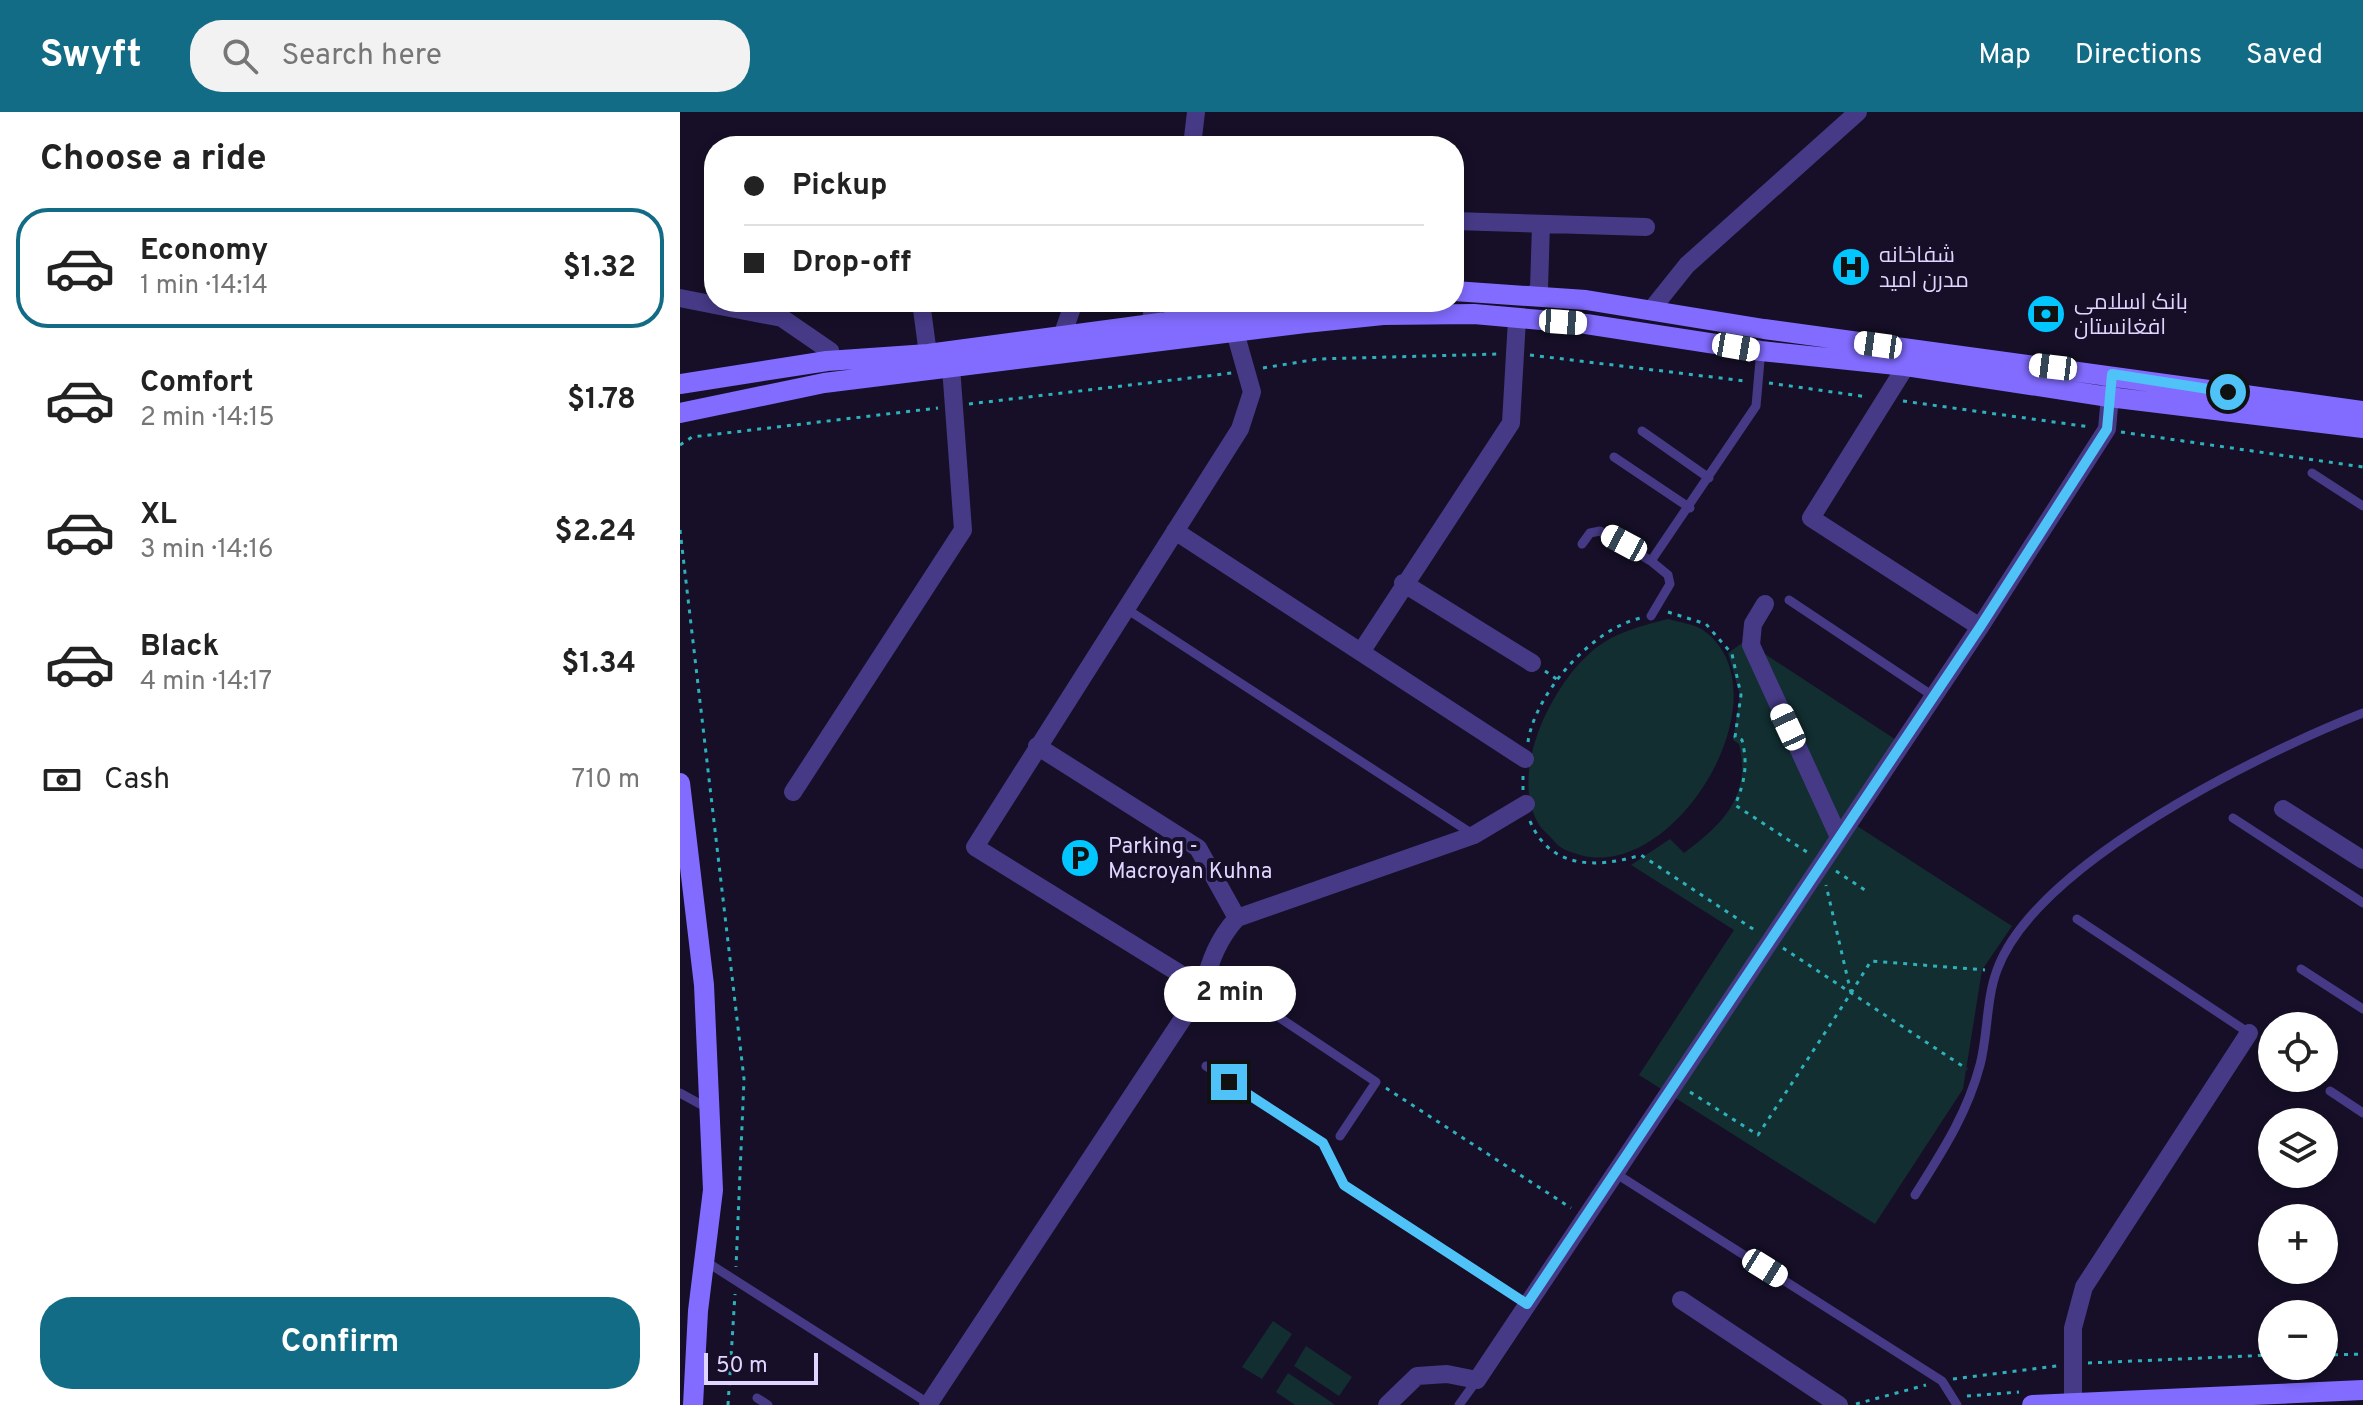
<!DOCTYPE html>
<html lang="en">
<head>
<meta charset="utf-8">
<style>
	:root { --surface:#fff; --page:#f2f2f2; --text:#222; --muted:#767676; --line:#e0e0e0; --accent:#136c85 }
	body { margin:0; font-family:Overpass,Cairo,sans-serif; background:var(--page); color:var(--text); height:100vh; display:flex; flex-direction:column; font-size:30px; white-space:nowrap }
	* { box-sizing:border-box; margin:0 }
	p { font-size:26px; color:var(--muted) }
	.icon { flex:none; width:44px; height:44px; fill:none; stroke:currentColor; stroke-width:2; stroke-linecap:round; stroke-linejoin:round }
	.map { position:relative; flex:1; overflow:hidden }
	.side { display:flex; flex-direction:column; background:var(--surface); width:680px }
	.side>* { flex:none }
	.banner { position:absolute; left:24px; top:24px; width:760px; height:176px; border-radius:32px; box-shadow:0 4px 12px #0003; display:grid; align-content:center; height:176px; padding:0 40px; background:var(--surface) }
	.buttons { position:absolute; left:1578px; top:900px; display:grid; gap:16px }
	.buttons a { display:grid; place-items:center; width:80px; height:80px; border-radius:50%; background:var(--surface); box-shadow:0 4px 12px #0003; font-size:40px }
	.scale { position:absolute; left:24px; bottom:20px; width:114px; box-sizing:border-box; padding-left:8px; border:4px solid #dfd5ff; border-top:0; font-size:22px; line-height:28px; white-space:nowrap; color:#dfd5ff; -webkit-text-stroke:6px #160f27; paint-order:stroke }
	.end { position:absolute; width:36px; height:36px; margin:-18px; border:10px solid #4fc3f7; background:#111; box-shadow:0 0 0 4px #111 }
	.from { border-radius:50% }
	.bubble { position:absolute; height:56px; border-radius:28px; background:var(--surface); box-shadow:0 4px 12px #0003; font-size:26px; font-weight:700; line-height:56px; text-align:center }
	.car { position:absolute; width:24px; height:48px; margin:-24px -12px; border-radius:10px; box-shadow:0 0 6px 2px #0007; background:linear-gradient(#fff 24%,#345 0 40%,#fff 0 76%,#345 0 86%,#fff 0) }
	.banner b { display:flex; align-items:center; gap:28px; height:76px; font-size:30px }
	.banner b+b { border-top:2px solid var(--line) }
	.banner i { width:20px; height:20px; background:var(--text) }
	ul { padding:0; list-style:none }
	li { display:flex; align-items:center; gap:24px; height:120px; margin:0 16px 12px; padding:0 24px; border:4px solid transparent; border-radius:32px }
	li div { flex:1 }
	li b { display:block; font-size:30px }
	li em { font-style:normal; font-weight:700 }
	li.selected { border-color:var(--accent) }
	li>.icon { width:72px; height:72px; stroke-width:1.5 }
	h2 { padding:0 40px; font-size:36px; line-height:96px }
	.pay { display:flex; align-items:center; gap:20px; height:88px; padding:0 40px; font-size:30px }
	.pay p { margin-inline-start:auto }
	.button { display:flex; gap:16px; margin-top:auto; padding:16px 40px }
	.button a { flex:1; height:92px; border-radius:32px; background:var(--accent); color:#fff; font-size:32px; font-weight:700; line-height:92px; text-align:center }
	header { display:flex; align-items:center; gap:48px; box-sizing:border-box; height:112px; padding:0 40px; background:var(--accent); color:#fff }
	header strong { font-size:38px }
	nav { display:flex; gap:44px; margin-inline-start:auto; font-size:28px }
	.search { width:560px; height:72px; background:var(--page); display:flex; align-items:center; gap:20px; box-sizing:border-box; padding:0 28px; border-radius:32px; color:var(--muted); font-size:30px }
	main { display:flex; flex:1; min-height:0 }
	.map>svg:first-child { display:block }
	.green { fill:#122e31 }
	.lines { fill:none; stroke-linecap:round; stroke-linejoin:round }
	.path { stroke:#2eb1ba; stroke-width:3; stroke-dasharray:4 6; stroke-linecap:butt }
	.lane { stroke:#463a86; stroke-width:9 }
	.street { stroke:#463a86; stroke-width:18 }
	.secondary { stroke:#826cff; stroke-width:20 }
	.route { stroke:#4fc3f7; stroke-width:10 }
	.labels { text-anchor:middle; stroke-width:8; stroke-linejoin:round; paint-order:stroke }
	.poi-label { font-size:22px; fill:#dfd5ff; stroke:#160f27; text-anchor:start }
</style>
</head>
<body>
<header>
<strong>Swyft</strong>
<div class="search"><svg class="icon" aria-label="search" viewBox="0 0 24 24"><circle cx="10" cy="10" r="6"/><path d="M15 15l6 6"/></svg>Search here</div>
<nav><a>Map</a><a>Directions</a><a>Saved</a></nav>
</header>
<main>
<section class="side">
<h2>Choose a ride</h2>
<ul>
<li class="selected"><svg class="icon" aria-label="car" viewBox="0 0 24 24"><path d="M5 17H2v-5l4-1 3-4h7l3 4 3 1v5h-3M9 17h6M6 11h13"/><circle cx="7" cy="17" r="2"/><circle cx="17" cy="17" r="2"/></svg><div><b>Economy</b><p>1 min · 14:14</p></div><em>$1.32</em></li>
<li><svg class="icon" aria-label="car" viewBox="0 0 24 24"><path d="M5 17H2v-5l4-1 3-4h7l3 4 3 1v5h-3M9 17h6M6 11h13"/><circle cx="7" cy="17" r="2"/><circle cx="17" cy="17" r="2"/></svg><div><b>Comfort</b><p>2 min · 14:15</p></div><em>$1.78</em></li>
<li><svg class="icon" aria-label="car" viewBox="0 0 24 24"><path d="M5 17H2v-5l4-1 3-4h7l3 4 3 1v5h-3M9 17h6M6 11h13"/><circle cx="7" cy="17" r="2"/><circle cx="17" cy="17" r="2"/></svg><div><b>XL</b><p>3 min · 14:16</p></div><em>$2.24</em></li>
<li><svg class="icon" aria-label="car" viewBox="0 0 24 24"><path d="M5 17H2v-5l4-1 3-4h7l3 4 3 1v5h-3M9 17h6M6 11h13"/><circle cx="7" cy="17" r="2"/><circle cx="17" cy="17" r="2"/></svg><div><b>Black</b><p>4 min · 14:17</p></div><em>$1.34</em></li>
</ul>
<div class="pay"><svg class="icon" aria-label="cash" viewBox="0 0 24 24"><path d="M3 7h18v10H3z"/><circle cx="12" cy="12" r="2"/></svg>Cash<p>710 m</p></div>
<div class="button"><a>Confirm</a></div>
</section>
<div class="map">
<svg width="1683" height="1293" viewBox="0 0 1683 1293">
	<rect width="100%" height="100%" fill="#160f27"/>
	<path class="green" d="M988,507C998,510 1015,512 1023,518C1109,579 997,770 900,743C889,739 881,738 874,729C869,723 861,717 858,711C829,659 871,575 911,540C933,521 960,514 988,507Z
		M1065,529L1227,635L1174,712L1332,814L1302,858L1283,977L1195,1112L959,963L1054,818L951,753L990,727L1004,741C1042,713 1072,684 1059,632L1053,628L1060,583L1048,541Z
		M593,1209L612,1222L582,1267L562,1255Z
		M626,1234L672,1265L659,1284L614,1254Z
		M608,1261L654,1292L653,1293H615L596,1280Z"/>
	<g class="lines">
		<path class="path" d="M850,243L1065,269
			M583,256L638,247L819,242
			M1089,271L1188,285
			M1223,289L1410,315
			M289,292L552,261
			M1441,320L1683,355
			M0,333L12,325L258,296
			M0,418L64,967L56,1155
			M988,500L1026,512L1052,542L1061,583L1055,625L1062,628C1068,652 1065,670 1055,693L1130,742
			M865,559L878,568
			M848,630C855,581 913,516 961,506
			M843,678V662
			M850,709C870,758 918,756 961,743L1076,819
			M1156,759L1188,780
			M1103,836L1287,957
			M1171,881L1191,849L1305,858
			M706,976L891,1096
			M1010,980L1078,1023L1171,881L1146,773
			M1644,1243L1683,1242
			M1408,1251L1592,1243
			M1273,1267L1377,1254
			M1287,1284L1339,1280
			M1176,1292L1246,1273
			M48,1293L55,1182"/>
		<path class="lane" d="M962,319L1029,366
			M934,345L1010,396
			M1632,361L1683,394
			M902,432L910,421L920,419L971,449L988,463L990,472L971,504
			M971,449L1076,294L1081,237
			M1109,488L1253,584
			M445,496L794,723
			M1553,706L1683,791
			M1397,807L1569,921
			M1621,857L1683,897
			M528,858L696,970L660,1024
			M526,954L643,1031L664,1073L847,1192
			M1650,979L1683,1001
			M0,981L20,992
			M935,1061L1262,1269L1277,1293
			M1235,1083C1262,1040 1287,1002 1300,953C1308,923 1306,887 1317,858C1356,751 1581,641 1683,601
			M25,1149L248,1291
			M77,1286L88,1293
			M779,1293L797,1268"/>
		<path class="street" d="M512,34L516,0
			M774,109L966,115
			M851,184L859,177L861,112
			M0,186L102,206L150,239L147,249
			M241,190L248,242
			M971,198L1007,153L1178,0
			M382,224L394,190
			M471,224L469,212L476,190
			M1226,254L1131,406L1300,515
			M495,419L845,647
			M723,471L852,551
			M1085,492L1073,512L1071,533L1158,723
			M681,540L831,311L837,207
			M357,634L518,736L557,806
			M113,680L283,418L271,255
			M1603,697L1683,748
			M523,876L295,735L560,317L572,280L555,220
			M1001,1188L1159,1293
			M248,1293L523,876C530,849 538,827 557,806L794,723L846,692
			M707,1293L737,1264L767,1262L797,1268L1300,515L1427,317L1431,273
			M1393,1293V1216L1404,1175L1569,921"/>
		<path class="secondary" d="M774,179L906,188L1084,217L1683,299
			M0,272L147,249L248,242L636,190
			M0,301L144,271L625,211L703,203L794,202L906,212L1081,239L1226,254L1429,285L1683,316
			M0,671L24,873L33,1078L18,1199L13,1293
			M1352,1293L1683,1278"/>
	</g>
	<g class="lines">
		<path class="route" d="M549,970L643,1031L664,1073L847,1192L1300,515L1427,317L1432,262L1548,280"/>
	</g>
	<defs>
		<symbol id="hospital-disc" viewBox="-11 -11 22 22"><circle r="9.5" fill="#01c6ff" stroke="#160f27"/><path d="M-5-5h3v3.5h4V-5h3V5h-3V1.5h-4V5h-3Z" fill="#111"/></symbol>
		<symbol id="bank-disc" viewBox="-11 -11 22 22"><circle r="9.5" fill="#01c6ff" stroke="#160f27"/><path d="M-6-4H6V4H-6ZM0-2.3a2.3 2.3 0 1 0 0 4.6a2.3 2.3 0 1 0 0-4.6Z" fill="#111"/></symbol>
		<symbol id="parking-disc" viewBox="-11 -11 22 22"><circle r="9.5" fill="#01c6ff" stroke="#160f27"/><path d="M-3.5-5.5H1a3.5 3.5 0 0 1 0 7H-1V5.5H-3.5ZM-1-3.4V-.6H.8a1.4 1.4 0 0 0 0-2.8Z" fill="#111"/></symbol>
	</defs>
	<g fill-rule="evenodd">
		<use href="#hospital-disc" x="1149" y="133" width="44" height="44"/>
		<use href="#bank-disc" x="1344" y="180" width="44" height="44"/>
		<use href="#parking-disc" x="378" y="724" width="44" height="44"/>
	</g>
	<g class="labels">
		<g class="poi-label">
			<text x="1199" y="150">شفاخانه<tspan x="1199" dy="25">مدرن امید</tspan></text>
			<text x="1394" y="197">بانک اسلامی<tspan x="1394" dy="25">افغانستان</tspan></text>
			<text x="428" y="741">Parking -<tspan x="428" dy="25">Macroyan Kuhna</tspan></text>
		</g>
	</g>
</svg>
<div class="buttons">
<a><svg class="icon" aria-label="locate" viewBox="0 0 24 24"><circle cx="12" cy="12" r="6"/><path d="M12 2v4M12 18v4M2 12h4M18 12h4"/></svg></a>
<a><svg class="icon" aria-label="layers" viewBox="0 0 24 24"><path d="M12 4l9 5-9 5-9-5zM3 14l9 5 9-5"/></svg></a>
<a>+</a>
<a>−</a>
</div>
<div class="scale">50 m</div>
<i class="end from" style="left:1548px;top:280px"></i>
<i class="end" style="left:549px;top:970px"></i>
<div class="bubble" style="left:484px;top:854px;width:132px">2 min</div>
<i class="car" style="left:883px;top:210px;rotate:94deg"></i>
<i class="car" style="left:1198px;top:233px;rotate:278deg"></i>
<i class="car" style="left:1056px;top:235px;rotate:100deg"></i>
<i class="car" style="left:1373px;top:255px;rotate:277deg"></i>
<i class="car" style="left:944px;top:431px;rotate:298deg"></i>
<i class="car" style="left:1108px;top:615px;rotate:335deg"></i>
<i class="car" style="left:1085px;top:1156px;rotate:122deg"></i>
<div class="banner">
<b><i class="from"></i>Pickup</b>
<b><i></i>Drop-off</b>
</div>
</div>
</main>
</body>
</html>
